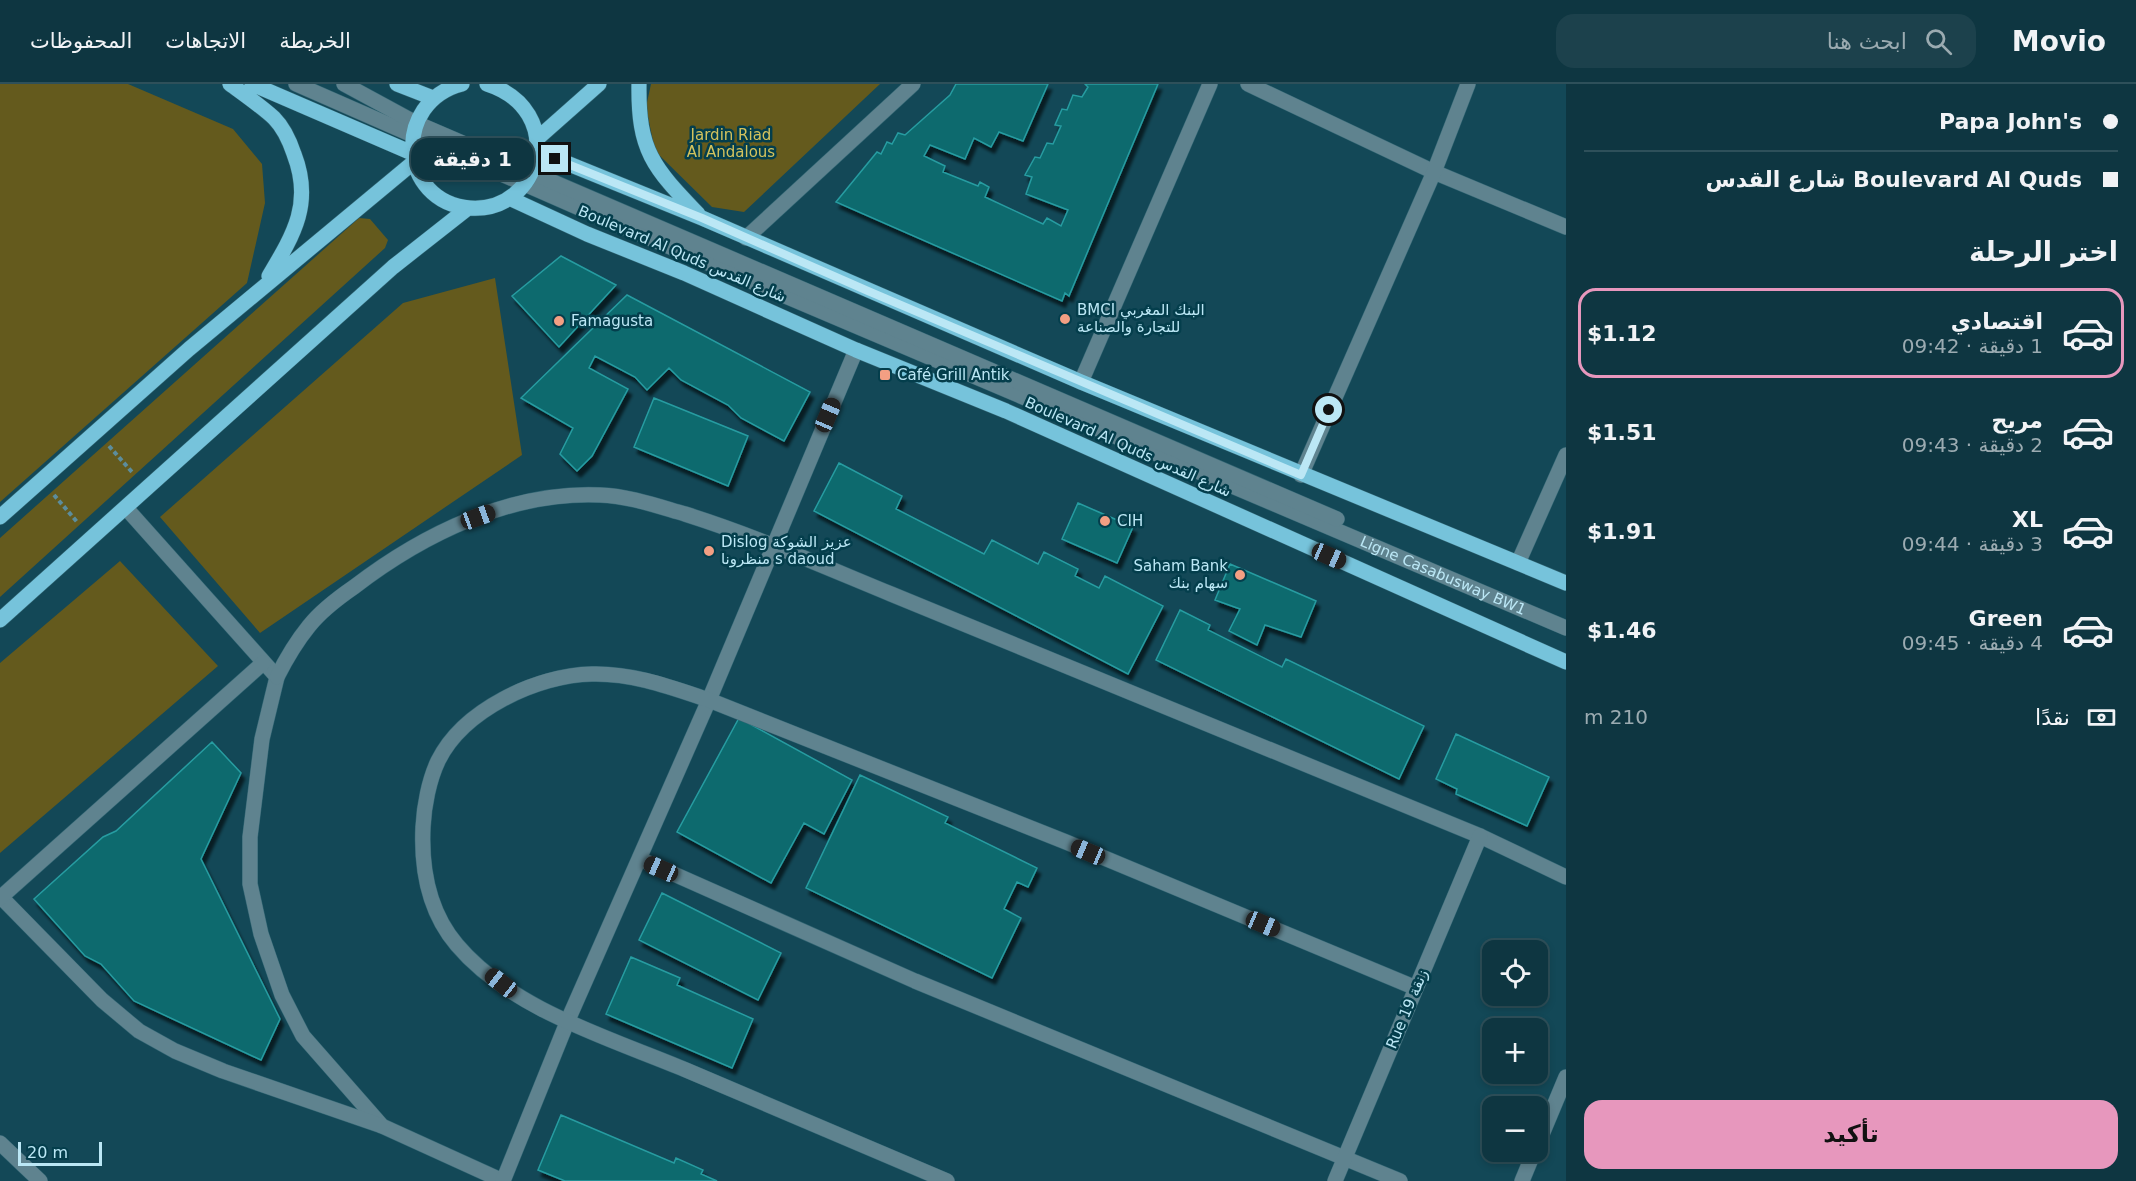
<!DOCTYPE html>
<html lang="ar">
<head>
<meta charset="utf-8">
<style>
	:root { --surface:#0e3641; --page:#1c414c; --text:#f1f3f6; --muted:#9babb1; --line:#2e505a; --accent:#e797bd }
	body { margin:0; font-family:"DejaVu Sans",Cairo,sans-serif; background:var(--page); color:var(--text); direction:rtl; height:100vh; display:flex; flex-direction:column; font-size:22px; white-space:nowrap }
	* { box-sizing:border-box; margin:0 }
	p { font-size:20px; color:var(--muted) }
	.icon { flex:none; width:33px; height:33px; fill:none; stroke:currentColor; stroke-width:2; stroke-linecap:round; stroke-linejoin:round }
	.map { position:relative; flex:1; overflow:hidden; direction:ltr }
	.drawer { display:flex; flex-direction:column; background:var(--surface); width:570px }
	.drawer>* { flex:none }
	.guide { display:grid; align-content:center; height:132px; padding:0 18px; background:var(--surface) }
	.buttons { position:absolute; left:1482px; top:856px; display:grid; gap:12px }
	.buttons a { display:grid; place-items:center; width:66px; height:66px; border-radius:12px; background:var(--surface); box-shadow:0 3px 9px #0003,0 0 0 2px var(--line); font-size:30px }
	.scale { position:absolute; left:18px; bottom:15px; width:84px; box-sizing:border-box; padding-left:6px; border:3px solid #bbe7f5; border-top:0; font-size:16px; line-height:21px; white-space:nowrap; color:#bbe7f5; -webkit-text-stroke:4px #043e4c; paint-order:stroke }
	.end { position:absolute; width:27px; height:27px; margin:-14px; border:8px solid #bbe7f5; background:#111; box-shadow:0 0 0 3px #111 }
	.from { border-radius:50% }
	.bubble { position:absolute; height:42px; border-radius:18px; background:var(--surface); box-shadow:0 3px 9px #0003,0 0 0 2px var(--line); font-size:20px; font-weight:800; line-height:42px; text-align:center; direction:rtl }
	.car { position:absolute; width:18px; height:36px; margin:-18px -9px; border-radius:8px; box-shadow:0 0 4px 2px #0007; background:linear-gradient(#222 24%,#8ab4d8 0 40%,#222 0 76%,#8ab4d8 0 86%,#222 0) }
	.guide b { display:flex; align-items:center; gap:21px; height:57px; font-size:22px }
	.guide b+b { border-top:2px solid var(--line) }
	.guide i { width:15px; height:15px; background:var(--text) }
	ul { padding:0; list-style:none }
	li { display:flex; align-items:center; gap:18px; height:90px; margin:0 12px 9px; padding:0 6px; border:3px solid transparent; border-radius:18px }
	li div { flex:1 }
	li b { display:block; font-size:22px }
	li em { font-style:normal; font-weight:800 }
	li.selected { border-color:var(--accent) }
	li>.icon { width:54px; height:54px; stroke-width:1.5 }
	h2 { padding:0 18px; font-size:27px; line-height:72px }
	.pay { display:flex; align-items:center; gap:15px; height:66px; padding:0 18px; font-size:22px }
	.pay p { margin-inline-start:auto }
	.primary-button { display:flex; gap:12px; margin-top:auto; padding:12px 18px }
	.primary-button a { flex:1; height:69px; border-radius:18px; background:var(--accent); color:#111; font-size:24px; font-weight:800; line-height:69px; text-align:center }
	header { display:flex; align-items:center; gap:36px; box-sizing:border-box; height:84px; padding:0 30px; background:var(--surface); border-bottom:2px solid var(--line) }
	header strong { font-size:28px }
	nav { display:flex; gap:33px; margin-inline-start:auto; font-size:21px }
	.search { width:420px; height:54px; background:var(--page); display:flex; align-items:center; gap:15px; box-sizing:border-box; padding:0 21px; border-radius:18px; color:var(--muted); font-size:22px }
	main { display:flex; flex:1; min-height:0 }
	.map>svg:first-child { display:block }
	.green { fill:#645a1d }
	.building { fill:#0a6a6e; stroke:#289ca1; stroke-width:1.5; filter:url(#shadow) }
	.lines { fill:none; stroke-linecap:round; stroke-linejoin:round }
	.minor-casing { stroke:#316573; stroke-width:16 }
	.major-casing { stroke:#316573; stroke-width:16 }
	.path { stroke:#5c8d9c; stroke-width:4; stroke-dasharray:4.5 3; stroke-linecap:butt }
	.minor { stroke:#5f838f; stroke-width:15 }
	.major { stroke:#76c3db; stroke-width:15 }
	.route { stroke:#bbe7f5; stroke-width:8 }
	.poi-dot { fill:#f39f83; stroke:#043e4c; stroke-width:2 }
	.labels { text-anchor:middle; stroke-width:5; stroke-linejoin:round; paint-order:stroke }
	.park-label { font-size:15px; fill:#d3c25d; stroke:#043e4c }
	.street-label { font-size:15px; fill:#bbe7f5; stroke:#043e4c }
	.poi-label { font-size:15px; fill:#bbe7f5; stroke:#043e4c; text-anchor:start }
</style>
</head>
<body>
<header>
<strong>Movio</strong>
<div class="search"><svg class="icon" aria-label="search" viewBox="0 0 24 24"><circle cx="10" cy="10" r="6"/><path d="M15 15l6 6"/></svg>ابحث هنا</div>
<nav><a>الخريطة</a><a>الاتجاهات</a><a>المحفوظات</a></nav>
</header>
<main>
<section class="drawer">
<div class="guide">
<b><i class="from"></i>Papa John's</b>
<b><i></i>Boulevard Al Quds شارع القدس</b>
</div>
<h2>اختر الرحلة</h2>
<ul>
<li class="selected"><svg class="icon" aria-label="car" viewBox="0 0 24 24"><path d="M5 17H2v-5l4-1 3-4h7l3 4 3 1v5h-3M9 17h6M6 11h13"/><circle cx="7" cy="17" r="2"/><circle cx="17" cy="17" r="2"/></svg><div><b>اقتصادي</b><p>1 دقيقة · 09:42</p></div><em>$1.12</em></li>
<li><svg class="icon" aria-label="car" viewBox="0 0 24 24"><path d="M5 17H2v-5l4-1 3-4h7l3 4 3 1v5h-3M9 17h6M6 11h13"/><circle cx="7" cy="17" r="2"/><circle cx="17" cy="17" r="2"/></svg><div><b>مريح</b><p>2 دقيقة · 09:43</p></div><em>$1.51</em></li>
<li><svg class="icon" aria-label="car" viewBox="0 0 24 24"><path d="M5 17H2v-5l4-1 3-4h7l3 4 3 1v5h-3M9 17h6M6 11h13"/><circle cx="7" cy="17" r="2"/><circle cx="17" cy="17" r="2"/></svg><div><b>XL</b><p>3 دقيقة · 09:44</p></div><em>$1.91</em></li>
<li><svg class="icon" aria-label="car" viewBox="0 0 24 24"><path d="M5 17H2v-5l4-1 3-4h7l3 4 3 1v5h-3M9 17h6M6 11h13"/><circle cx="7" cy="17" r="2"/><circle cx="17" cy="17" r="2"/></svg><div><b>Green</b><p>4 دقيقة · 09:45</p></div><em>$1.46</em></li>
</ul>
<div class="pay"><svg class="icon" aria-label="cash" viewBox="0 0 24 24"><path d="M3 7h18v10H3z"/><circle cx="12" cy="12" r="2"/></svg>نقدًا<p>210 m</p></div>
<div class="primary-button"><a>تأكيد</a></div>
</section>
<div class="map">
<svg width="1566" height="1097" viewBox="0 0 1566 1097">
	<defs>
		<filter id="shadow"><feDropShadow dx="3.5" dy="6" stdDeviation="1.5" flood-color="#0009"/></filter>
	</defs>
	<rect width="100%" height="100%" fill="#134857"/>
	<path class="green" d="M0,0H128L233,45L262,80L265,119L247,199L0,418Z
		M651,0H880L744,128L712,123L655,67L646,23Z
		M359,134L370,135L388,156L385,164L0,513V454Z
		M495,194L522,371L260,549L160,433L403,219Z
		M120,477L218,582L0,769V579Z"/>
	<path class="building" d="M956,0H1048L1023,57L999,48L991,63L974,54L965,75L930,61L924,72L945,82L943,88L978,102L980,98L989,103L985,113L1043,140L1047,134L1061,142L1068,126L1026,110L1032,93L1025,91L1035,73L1040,74L1047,59L1053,60L1061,42L1055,41L1062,25L1067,26L1073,11L1082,13L1088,3L1085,0H1158L1069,212L1065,209L1062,217L836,118L877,68L881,70L887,58L892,60L898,49L905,51L950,11Z
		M561,172L616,201L559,263L512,212Z
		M627,211L810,308L784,357L741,334L728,321L681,296L669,284L647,306L635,293L595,272L589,284L628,305L592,372L577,387L560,370L573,344L521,314Z
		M654,314L748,352L728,402L634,363Z
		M839,379L902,412L896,425L984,470L992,456L1038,480L1044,468L1078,485L1075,492L1099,504L1105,492L1163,522L1128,590L814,427Z
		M1078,419L1133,443L1117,479L1062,455Z
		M1230,480L1316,517L1301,553L1265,541L1257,561L1229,547L1240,525L1215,516Z
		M1180,526L1210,541L1208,546L1282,583L1286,575L1424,642L1399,695L1156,576Z
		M739,634L852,696L824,750L804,739L771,799L677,748Z
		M1456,650L1549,693L1527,742L1456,710L1457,705L1436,695Z
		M212,658L241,689L201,775L280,935L261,976L134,917L101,880L85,872L34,815L103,753L116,747Z
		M860,691L948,733L945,739L1037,784L1028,803L1017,798L1004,825L1021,834L992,894L806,804Z
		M662,809L781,869L758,916L639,856Z
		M631,873L680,894L677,901L753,935L732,984L606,930Z
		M561,1031L674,1079L676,1074L703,1086L701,1090L717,1097H565L538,1086Z"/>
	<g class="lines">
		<defs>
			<g id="minor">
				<path id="s1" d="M296,0L595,131L1566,544"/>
				<path d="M344,0L416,39L1337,435"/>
				<path d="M1248,0L1434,88L1566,143"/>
				<path d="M746,154L913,0"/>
				<path d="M1081,298L1210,0"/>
				<path d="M1301,391L1434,88L1468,0"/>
				<path d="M126,424L277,593L262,655L250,753V800L261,850L282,911L303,952L382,1042L503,1097"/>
				<path d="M1518,479L1566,371"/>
				<path d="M277,593C286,575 296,558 309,542C321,527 338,514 354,503C423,450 511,407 600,411C629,412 657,422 685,430C755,452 823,482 891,510C1087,590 1283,671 1480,752L1566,793"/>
				<path d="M640,775L915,897L1400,1097"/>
				<path d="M1,813L102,916L139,947L175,967L223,987L382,1042"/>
				<path d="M0,814L263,579"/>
				<path d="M0,1059L40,1097"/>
				<path d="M1538,1060L1566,993"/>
				<path d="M503,1097L568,936L709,616L856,266"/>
				<path d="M947,1097C860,1060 773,1023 686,986C610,954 512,926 457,861C429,828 421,785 423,743C424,722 429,696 438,677C463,626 537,591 592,590C633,589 670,603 709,616L1066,758L1416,904"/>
				<path d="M1335,1097L1480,752"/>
				<path d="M1522,1097L1534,1068"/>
			</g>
			<path id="major" d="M230,0C245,11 261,22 274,34C284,44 290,58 294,70C313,119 294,150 269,192
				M252,0L412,69
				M397,0L433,14
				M462,0C392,18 398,118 470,124C542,129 568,26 487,0
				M639,0C638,67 653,83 698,130
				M538,54L599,0
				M537,67L702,134L1081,298L1566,499
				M509,114L587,150L684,189L856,266L1006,327L1566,578
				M0,433L189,265L414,78
				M0,536L393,183L468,124"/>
		</defs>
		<use href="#minor" class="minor-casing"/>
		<use href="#major" class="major-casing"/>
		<path class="path" d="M109,362L132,388
			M54,411L78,439"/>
		<use href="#minor" class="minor"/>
		<use href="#major" class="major"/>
	</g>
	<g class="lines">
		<path class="route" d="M555,75L702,134L868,207L1301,391L1329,326"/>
	</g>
	<g class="poi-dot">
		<circle cx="1065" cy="235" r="6"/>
		<circle cx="559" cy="237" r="6"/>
		<rect x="879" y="285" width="12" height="12" rx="3"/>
		<circle cx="1105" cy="437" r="6"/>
		<circle cx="709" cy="467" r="6"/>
		<circle cx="1240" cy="491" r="6"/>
	</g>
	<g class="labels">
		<g class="park-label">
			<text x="731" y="56">Jardin Riad<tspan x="731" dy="17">Al Andalous</tspan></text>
		</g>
		<g class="street-label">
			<text transform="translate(682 170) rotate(23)" y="5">Boulevard Al Quds شارع القدس</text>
			<text transform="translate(1128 363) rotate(24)" y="5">Boulevard Al Quds شارع القدس</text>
			<text dy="5" stroke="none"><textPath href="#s1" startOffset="1248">Ligne Casabusway BW1</textPath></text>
			<text transform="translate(1407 925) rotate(-67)" y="5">Rue 19 زنقة</text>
		</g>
		<g class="poi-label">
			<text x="1077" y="231">BMCI البنك المغربي<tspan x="1077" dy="17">للتجارة والصناعة</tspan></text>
			<text x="571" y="242">Famagusta</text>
			<text x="897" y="296">Café Grill Antik</text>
			<text x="1117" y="442">CIH</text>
			<text x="721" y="463">Dislog عزيز الشوكة<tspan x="721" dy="17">منظرونا s daoud</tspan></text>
			<text x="1228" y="487" text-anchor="end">Saham Bank<tspan x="1228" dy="17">سهام بنك</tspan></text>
		</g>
	</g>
</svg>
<div class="buttons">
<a><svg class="icon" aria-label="locate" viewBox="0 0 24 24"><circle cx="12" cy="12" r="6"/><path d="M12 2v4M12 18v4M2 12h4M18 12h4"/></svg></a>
<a>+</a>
<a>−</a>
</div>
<div class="scale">20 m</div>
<i class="end from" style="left:1329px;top:326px"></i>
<i class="end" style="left:555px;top:75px"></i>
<div class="bubble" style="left:411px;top:54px;width:123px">1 دقيقة</div>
<i class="car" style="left:828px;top:331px;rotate:23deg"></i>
<i class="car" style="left:478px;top:433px;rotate:70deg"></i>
<i class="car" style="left:1329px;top:472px;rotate:114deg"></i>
<i class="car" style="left:1088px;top:768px;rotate:293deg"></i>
<i class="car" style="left:661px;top:785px;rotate:294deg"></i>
<i class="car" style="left:1263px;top:840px;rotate:113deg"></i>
<i class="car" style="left:501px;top:899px;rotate:308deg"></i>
</div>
</main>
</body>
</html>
